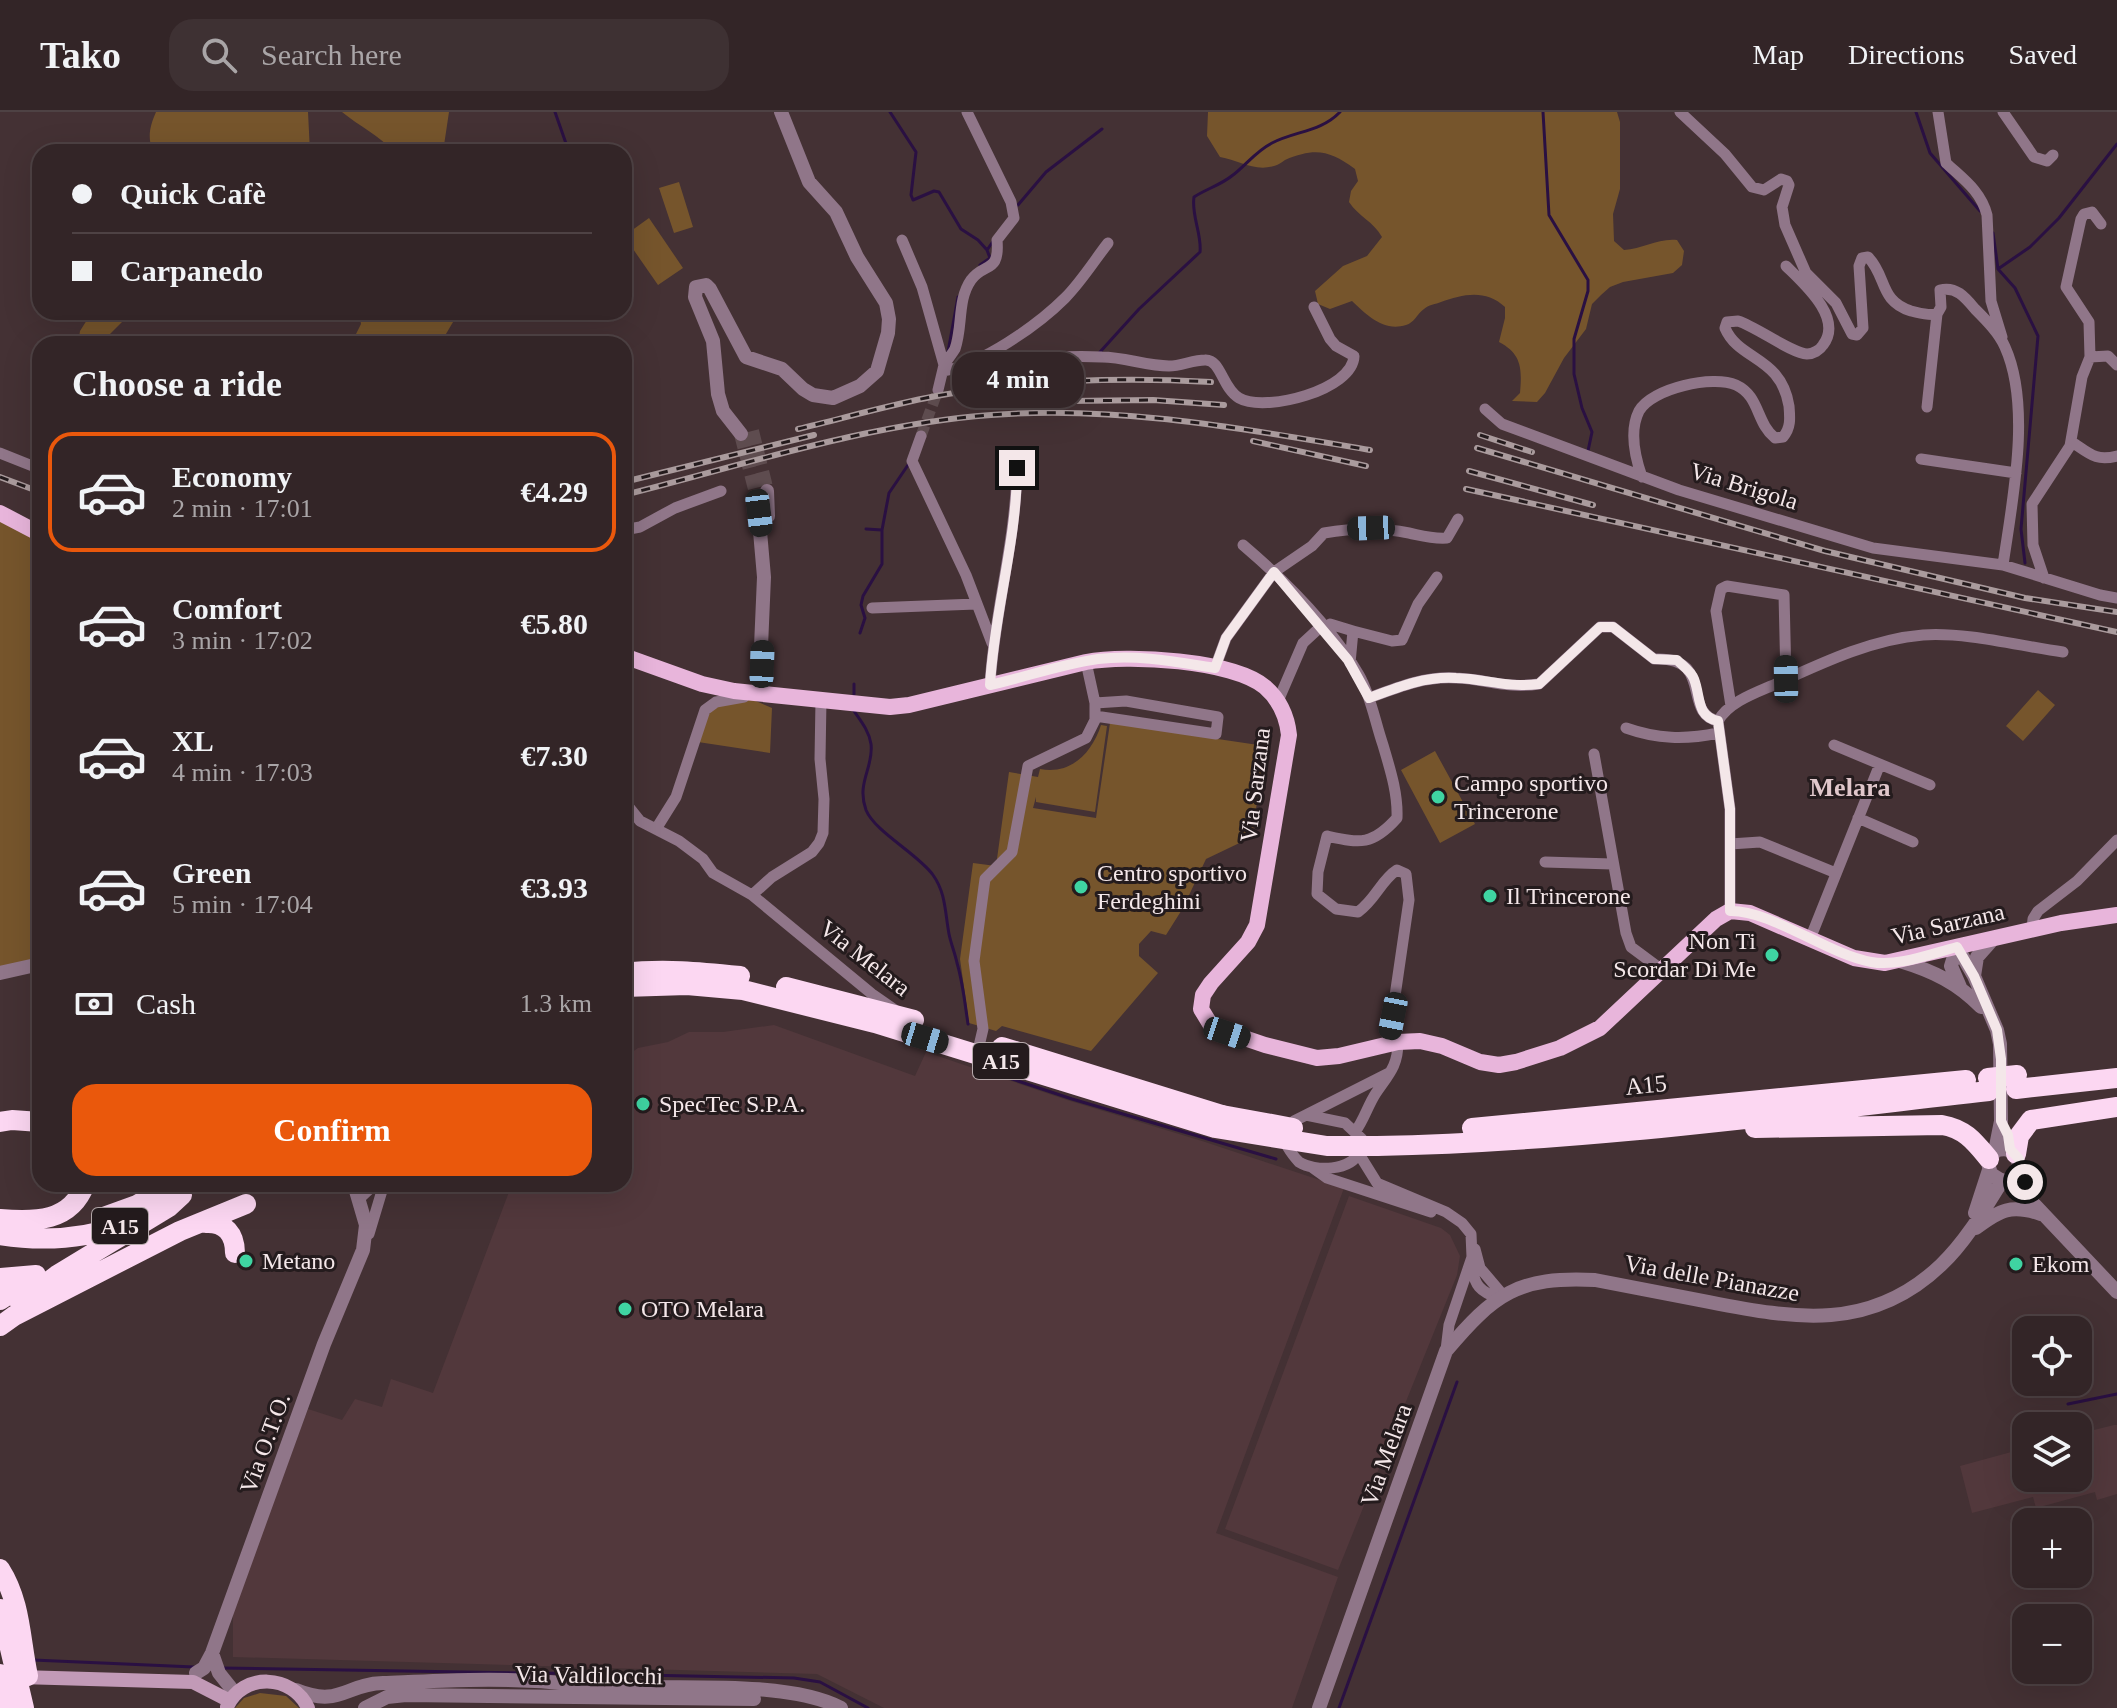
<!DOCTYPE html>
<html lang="en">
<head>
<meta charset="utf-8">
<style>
	:root { --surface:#332527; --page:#3e3133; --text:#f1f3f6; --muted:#a9a5a7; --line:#4e4244; --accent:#ea580c }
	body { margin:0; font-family:"Times New Roman",serif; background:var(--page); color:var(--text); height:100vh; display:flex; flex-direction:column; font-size:30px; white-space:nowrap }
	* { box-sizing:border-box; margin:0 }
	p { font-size:26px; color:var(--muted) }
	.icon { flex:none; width:44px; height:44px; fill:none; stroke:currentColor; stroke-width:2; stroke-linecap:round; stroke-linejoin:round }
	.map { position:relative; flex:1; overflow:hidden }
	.drawer { position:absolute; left:32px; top:224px; width:600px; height:856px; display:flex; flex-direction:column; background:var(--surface); border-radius:24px; box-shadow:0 8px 32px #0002,0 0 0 2px var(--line) }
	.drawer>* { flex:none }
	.hud { position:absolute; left:32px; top:32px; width:600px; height:176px; border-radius:24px; box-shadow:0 8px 32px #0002,0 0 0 2px var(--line); display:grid; align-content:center; height:176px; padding:0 40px; background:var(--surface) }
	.tools { position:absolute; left:2012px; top:1204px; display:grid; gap:16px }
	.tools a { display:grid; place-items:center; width:80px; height:80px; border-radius:16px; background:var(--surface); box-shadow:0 8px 32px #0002,0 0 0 2px var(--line); font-size:40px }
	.end { position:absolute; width:36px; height:36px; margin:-18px; border:10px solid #f4e7e9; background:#111; box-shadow:0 0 0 4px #111 }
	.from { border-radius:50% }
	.bubble { position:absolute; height:56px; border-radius:24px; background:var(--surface); box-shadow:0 8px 32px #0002,0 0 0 2px var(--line); font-size:26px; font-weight:800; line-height:56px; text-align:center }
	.car { position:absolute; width:24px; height:48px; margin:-24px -12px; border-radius:10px; box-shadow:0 0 6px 2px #0007; background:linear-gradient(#222 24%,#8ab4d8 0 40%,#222 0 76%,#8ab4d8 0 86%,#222 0) }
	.hud b { display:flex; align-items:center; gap:28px; height:76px; font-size:30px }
	.hud b+b { border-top:2px solid var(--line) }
	.hud i { width:20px; height:20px; background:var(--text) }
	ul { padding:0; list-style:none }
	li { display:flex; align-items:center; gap:24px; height:120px; margin:0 16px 12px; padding:0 24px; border:4px solid transparent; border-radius:24px }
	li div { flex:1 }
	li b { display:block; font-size:30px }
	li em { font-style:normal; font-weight:800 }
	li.current { border-color:var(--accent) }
	li>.icon { width:72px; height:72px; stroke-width:1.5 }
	h2 { padding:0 40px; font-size:36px; line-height:96px }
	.pay { display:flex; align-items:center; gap:20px; height:88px; padding:0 40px; font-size:30px }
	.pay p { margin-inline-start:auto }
	.button { display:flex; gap:16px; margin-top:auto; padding:16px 40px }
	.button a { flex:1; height:92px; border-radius:24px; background:var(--accent); color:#fff; font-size:32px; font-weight:800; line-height:92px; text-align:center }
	header { display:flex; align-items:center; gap:48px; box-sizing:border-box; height:112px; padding:0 40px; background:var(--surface); border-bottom:2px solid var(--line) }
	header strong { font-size:38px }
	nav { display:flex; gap:44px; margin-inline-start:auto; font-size:28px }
	.search { width:560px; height:72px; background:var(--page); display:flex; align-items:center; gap:20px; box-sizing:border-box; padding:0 28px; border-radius:24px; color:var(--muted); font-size:30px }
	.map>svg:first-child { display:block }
	.built { fill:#52383c }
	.green { fill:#76552c }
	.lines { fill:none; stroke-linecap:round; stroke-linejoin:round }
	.stream { stroke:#2a1042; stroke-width:3 }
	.minor-tunnel { stroke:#5e4c4f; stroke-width:11; stroke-dasharray:11 5.5; stroke-linecap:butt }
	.tertiary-tunnel { stroke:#5e4c4f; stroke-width:14; stroke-dasharray:14 7; stroke-linecap:butt }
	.minor { stroke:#907689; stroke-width:11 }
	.tertiary { stroke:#907689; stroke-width:14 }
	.secondary { stroke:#c29ab7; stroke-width:14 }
	.primary { stroke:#e8b5db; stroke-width:16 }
	.motorway { stroke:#fcd7f2; stroke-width:20 }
	.rail-casing { stroke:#aa9b9d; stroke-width:6 }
	.rail { stroke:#241b1d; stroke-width:3; stroke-dasharray:9; stroke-linecap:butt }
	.motorway-bridge { stroke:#fcd7f2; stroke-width:20 }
	.route { stroke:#f4e7e9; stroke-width:10 }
	.poi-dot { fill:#3fd4a2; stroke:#241b1d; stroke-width:3 }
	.labels { text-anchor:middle; stroke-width:6; stroke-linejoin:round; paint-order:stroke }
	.shield { fill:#241b1d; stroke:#b6aaac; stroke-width:2 }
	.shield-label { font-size:22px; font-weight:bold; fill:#f4e7e9 }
	.street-label { font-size:24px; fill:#f4e7e9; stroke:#241b1d }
	.poi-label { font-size:24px; fill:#f4e7e9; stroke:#241b1d; text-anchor:start }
	.neighbourhood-label { font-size:26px; font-weight:bold; fill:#e0c7cb; stroke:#241b1d }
</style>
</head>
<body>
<header>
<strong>Tako</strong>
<div class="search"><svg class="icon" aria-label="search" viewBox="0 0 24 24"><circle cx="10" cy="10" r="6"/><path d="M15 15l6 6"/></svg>Search here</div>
<nav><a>Map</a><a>Directions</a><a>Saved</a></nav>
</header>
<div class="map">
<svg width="2117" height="1596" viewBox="0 0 2117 1596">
	<rect width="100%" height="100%" fill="#443134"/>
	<path class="built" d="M774,913L915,964L926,940L1067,988L1202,1029L1344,1076L1216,1421L1338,1465L1292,1596H884L817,1562L233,1545V1499L308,1297L342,1308L355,1287L382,1295L391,1267L433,1281L512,1072H624V946L638,936L668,930L689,920H723Z
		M1349,1084L1441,1116L1450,1123L1460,1144L1457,1163L1338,1458L1225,1417Z
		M2114,1313H2117V1382L2097,1388L2095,1380L2036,1396L2033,1385L1972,1401L1960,1354L2026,1336V1366H2078V1322Z"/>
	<path class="green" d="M156,0H308L310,40H153C147,25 150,14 156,0Z
		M342,0H449L443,40H394C380,24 359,14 342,0Z
		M1208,0H1617L1620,10V77L1613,102L1614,129L1624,138C1643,137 1658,126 1677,128L1684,139L1682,153L1673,161L1623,170L1610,175L1601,183L1592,192L1586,217L1564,246L1545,281L1537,290L1512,289L1520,281C1522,257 1522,242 1499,230L1505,206V195C1486,177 1463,182 1441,190C1436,192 1428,193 1424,197C1417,202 1414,211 1406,213C1383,220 1367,203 1352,189L1330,197L1318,192L1315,179L1343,154L1367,144L1382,125C1373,109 1359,105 1349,90L1351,79L1358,69L1355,57C1330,39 1316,35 1285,48C1282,50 1278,53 1274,54C1254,60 1239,48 1220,45L1207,24Z
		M679,70L693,115L674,121L659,76Z
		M649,106L683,156L658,173L624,124Z
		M92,200H142L127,205L100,232H78L80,219Z
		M359,200H459L440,232H351L361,212Z
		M0,407L40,428V848L0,855Z
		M2038,578L2055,593L2023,629L2006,614Z
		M751,587L772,596L770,641L698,630L707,605L715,593Z
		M1110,611L1265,634L1252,725L1206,747L1183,796L1166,823L1151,819L1139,832V844L1158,861L1091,939L1002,914L996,919L969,911L960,847L973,751L996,754L1009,660L1038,665L1040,657C1071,663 1092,641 1101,613L1107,614L1095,700L1036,690V685L1033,696L1096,706Z
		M1435,639L1475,712L1440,731L1401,658Z
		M260,1581L286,1584L299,1596H235L244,1586Z"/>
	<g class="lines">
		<path class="stream" d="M555,0L569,40
			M890,0L916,40L911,83L913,88L934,79L939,80L961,117L978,128L987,138
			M1543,0L1549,103L1588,168V179L1574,227V262L1582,296L1592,320L1588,339
			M1916,0L1930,41L1980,99
			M1018,93L1046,60L1102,17
			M1993,121L1998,157L2015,176L2038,224L2021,417L2025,451
			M980,153L990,146L987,138L994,128
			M1998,157L2030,135L2059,106L2117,32
			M948,240L958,185
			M1100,240L1139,197L1200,140C1202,122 1191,103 1194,85C1206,77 1221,73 1233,63C1246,53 1256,39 1272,31C1295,19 1321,20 1340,0
			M866,417L882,418
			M860,521L865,506L861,493L863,484L882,452V418L889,381L908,353
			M854,582V572
			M854,599C861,609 869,619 871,632C874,655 856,671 866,698C875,720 918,742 933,763C946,781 945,801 949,822C951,832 955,841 957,851C963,871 965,892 968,912
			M976,955L1072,987L1276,1047
			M2068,1292L2117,1282
			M33,1548L194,1555
			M221,1556L525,1561
			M540,1561L794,1566L820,1570L868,1596
			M1339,1596L1457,1270"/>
		<path class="minor-tunnel" d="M921,324L938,278"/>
		<path class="tertiary-tunnel" d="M752,319L767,379
			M741,322L757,385"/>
		<path class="minor" d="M1680,0L1725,42L1752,75L1764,78L1781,67L1787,69L1789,73L1782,95L1785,113L1806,161L1836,191L1852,222L1857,223L1863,216L1859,154L1862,146L1868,145C1887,164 1879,189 1911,199C1920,201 1928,204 1937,202L1941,195L1940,178C1956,174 1965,185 1975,197C1986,208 1999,221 2005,235C2032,295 2012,390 2003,453
			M1938,0L1946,51C1963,67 1981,79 1987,103L1991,189L2002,225
			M2003,0L2034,45L2047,49L2053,43
			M902,128L922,175L944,253L938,278
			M2090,245L2108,244L2117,253
			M944,253C947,248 952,242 955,237C963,215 957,188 971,168C984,150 1000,162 997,128L1014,106L1011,90L967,0
			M962,256C1008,248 1056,243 1102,245C1124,245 1147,254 1169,254C1181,254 1193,248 1205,248C1221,247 1222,276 1239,286C1265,301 1353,278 1354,244L1336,234L1330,227L1314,195
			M943,259C981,253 1038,213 1065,186C1081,170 1094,149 1108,131
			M1927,295L1937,202
			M1485,297L1502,312L1679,378L1873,436L2003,453L2100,483L2117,486
			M921,324L912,349L966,463L992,531
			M2070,334L2075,332C2091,343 2097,349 2117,344
			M0,341L40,357
			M1921,347L2016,361
			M1642,365C1635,345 1629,319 1639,299C1652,276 1713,263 1736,273C1760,284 1756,311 1775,326L1783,325C1791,316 1790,306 1789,294C1781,244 1739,249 1725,216L1727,210L1738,209C1757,215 1791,241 1807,242C1813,242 1820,238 1823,233C1844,206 1803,171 1786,154
			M624,418L640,415L675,396L721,379
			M1243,433C1284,468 1332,516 1359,563C1371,584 1375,610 1383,633C1390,657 1398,681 1397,706C1372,734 1360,731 1327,724L1318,760L1317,782L1336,797L1358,800C1376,787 1381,768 1397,758L1406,762L1409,788L1388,932
			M2044,466L2033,433L2032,392L2070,334L2082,265L2090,245L2089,210L2066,175L2081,107L2084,102L2092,100L2101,112
			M872,496L976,492
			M1330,512L1353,519
			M1086,550L1095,591L1126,589L1218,605L1216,622L1095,604
			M1350,551L1353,519L1392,529L1402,528L1418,492L1437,465
			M1215,556L1226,526L1274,460L1312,434L1324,421C1353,416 1380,415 1409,421C1423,424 1432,427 1447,426L1458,407
			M990,573C994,500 1016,430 1017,356
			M1369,586C1398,575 1425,564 1456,566C1487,567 1505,577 1539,572L1600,515H1613L1654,547C1715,544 1681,601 1718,609C1729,589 1758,580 1778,571C1824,550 1873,527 1923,523C1967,520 2019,534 2063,540
			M1278,589L1303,531L1316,519
			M1731,594L1716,499L1721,477L1727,474L1784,483L1786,567
			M1718,609L1730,697V799
			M1626,616C1657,627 1685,628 1718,621
			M1834,633L1930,673
			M1594,642L1626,821L1631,835L1662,858
			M624,689L640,709L679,729L703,747L713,761L752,783L872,882L895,898
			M1858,706L1913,730
			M656,717L676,685L705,598L716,590L744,585
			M1730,732L1760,730L1836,761
			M1545,750L1612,752
			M752,783L772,765L812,740L819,731L823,721L824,687L820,647L821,588
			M2032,817L2033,807L2038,799L2077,769L2117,728
			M1810,827L1880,652
			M979,934L983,917L974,849L985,767L1012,740L1028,654L1086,626L1095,608V591
			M1306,1003L1345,1011L1362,1027C1361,1031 1361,1036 1359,1040C1351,1059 1315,1060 1299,1050C1295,1046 1290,1039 1287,1034L1294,1009Z
			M1306,1003L1389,961
			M1355,1020C1364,1008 1368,993 1376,981C1389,962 1398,954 1398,930
			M1359,1042L1377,1071L1446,1100L1462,1111L1471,1122L1472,1145L1449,1213L1446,1238
			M1313,1056L1327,1066L1431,1100
			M359,1087L375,1072
			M369,1122L384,1072
			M1475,1137L1480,1156L1503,1183
			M1472,1154C1474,1173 1480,1180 1499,1186"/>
		<path class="tertiary" d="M741,322L723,299L718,282L713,229L695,185L696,175L706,173L710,177L746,245L782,257L803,277L813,283L833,286L860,274L877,259L888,221L889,207L886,191L857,145L836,100L809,70L781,0
			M767,379L768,404
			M757,385L764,465L759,581
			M1957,835L1974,864L1997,918L2000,932L2001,1009L1995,1039
			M1957,835L1951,854L1960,875
			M1900,849C1933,859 1958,871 1981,895
			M0,861L40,852
			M1974,864L1977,845L1993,827
			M2020,1056L2012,1067L2002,1069L1991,1062L1988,1051L1995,1039C2014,1033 2017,1044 2021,1059C2024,1070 2029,1081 2033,1091
			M2007,1069L2033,1091L2117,1180
			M1975,1101L1989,1058
			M1976,1116C2000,1098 2011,1092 2041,1102
			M212,1541L219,1561L235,1581
			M196,1561L204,1556L212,1541L324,1232L363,1138L366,1113L354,1072
			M296,1578C340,1596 345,1572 383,1571C433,1569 485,1566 535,1569C561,1570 587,1575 613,1575C674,1577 789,1568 841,1596
			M365,1596L387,1585L406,1583L754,1587
			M1319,1596L1446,1239C1494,1182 1518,1164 1595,1168C1633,1175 1671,1183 1709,1190C1795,1207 1871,1220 1941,1153C1966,1129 1984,1098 2002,1069"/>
		<path class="secondary" d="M20,1565L193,1570L230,1589
			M227,1595C242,1560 293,1562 308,1596"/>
		<path class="primary" d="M0,401L40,422
			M624,544L702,572L734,579L890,595L909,593L1086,550C1127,542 1233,548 1265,575C1280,588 1287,604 1289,623L1257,813L1248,830L1211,871L1203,883L1201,897L1212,915L1265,933L1317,946L1339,944L1398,930L1420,929L1442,934L1480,950L1499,953L1516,950L1560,936L1600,916L1716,807L1730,799L1750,801L1854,846L1885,851L2061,811L2117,803"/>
		<path class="motorway" d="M1002,935L1222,1003
			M2016,977L2117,966
			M0,1010L12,1008L40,1010
			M1472,1016L1966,968
			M1755,1016L1942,1013C1965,1017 1974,1029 1989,1047
			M1377,1034C1581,1030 1785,1002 1989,979
			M2016,1042L2019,1024L2031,1008L2117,995
			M101,1106L137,1093L173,1072
			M0,1107C35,1110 71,1110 85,1072
			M206,1111C225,1110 235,1122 235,1141
			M0,1123C43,1130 85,1127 126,1112
			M0,1166L36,1163
			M0,1188L34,1166
			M20,1192L57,1163L169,1095L182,1083
			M0,1214L14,1204L180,1119L246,1092
			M0,1457C21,1490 20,1526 28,1564
			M0,1497L8,1528
			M0,1562L7,1596"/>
		<defs>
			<path id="rail" d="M1067,289L1153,288L1224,293
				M798,317C844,306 889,293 936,284C1026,268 1119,265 1211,270
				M1480,323L1532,340
				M1253,329L1366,354
				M1477,336L1825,439L2025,486L2117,500
				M1469,359L1593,393
				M0,365L40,380
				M624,370L814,323
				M1466,377L2117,520
				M624,383C744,353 867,312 991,303C1119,293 1245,317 1370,338"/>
		</defs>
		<use href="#rail" class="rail-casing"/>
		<use href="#rail" class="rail"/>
		<path class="motorway-bridge" d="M624,861C662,856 701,860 740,864
			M624,875L687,873L743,878L875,911L1215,1016L1327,1034H1377
			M786,875L914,908
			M1988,966L2017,963
			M1222,1003L1293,1016
			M8,1528L24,1596"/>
	</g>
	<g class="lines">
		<path class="route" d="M1017,356C1017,429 994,500 990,573C1026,565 1062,552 1098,547C1138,542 1177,550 1215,556L1226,526L1274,460L1348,548L1369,586C1398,575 1425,564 1456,566C1487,567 1505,576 1539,572L1600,515H1613L1654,547L1677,548C1683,554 1691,559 1694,567C1701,585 1696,604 1718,609L1730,697V799C1771,798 1827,842 1871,850C1898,855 1930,842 1957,835L1974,864L1997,918L2001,947V1009L2008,1023L2010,1037L2019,1047L2025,1070"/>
	</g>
	<g class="poi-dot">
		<circle cx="1438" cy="685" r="8"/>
		<circle cx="1081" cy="775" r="8"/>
		<circle cx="1490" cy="784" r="8"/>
		<circle cx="1772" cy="843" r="8"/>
		<circle cx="643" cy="992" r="8"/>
		<circle cx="246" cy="1149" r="8"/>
		<circle cx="2016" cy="1152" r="8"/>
		<circle cx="625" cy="1197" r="8"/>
	</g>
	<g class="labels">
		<g class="shield">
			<rect x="973" y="931" width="56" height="36" rx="6"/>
			<rect x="92" y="1096" width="56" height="36" rx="6"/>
		</g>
		<g class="shield-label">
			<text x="1001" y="957">A15</text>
			<text x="120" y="1122">A15</text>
		</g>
		<g class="street-label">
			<text transform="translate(1744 374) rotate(17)" y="8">Via Brigola</text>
			<text transform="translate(1255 673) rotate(-83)" y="8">Via Sarzana</text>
			<text transform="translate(1948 812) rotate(-13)" y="8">Via Sarzana</text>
			<text transform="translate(865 846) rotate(38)" y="8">Via Melara</text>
			<text transform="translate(1646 973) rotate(-6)" y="8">A15</text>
			<text transform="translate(1712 1166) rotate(10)" y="8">Via delle Pianazze</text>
			<text transform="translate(265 1331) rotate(-70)" y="8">Via O.T.O.</text>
			<text transform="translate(1386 1343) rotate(-70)" y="8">Via Melara</text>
			<text transform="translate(589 1563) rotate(1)" y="8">Via Valdilocchi</text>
		</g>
		<g class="poi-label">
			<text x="1454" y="679">Campo sportivo<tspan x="1454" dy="28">Trincerone</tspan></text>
			<text x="1097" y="769">Centro sportivo<tspan x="1097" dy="28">Ferdeghini</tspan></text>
			<text x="1506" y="792">Il Trincerone</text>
			<text x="1756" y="837" text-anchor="end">Non Ti<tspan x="1756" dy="28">Scordar Di Me</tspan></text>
			<text x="659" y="1000">SpecTec S.P.A.</text>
			<text x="262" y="1157">Metano</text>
			<text x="2032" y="1160">Ekom</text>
			<text x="641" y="1205">OTO Melara</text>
		</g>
		<g class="neighbourhood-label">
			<text x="1850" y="684">Melara</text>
		</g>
	</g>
</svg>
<div class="tools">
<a><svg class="icon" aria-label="locate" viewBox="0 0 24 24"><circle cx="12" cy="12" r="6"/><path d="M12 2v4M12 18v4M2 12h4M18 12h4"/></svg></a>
<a><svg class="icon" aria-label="layers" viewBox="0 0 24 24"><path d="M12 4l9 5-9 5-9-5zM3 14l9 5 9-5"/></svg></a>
<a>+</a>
<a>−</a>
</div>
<i class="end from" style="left:2025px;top:1070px"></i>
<i class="end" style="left:1017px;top:356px"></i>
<div class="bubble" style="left:952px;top:240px;width:132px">4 min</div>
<i class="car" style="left:759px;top:401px;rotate:173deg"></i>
<i class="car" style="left:1371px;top:416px;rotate:268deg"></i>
<i class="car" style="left:762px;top:552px;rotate:2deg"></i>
<i class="car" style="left:1786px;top:567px;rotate:359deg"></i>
<i class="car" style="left:1393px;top:904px;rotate:191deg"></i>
<i class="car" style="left:1227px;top:921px;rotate:108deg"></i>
<i class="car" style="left:925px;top:926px;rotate:107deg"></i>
<div class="hud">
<b><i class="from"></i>Quick Cafè</b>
<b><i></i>Carpanedo</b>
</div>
<section class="drawer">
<h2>Choose a ride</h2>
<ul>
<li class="current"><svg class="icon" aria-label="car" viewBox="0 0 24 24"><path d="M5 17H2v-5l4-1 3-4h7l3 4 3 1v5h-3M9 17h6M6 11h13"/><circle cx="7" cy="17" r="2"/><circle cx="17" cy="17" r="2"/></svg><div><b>Economy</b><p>2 min · 17:01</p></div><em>€4.29</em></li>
<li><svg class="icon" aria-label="car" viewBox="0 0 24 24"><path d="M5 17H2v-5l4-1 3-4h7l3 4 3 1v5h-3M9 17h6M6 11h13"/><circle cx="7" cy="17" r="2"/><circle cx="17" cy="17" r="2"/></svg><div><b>Comfort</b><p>3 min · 17:02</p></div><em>€5.80</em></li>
<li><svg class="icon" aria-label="car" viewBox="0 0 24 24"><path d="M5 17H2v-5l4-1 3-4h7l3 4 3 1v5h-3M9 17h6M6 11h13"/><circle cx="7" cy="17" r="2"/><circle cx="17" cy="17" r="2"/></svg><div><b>XL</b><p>4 min · 17:03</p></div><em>€7.30</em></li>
<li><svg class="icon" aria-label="car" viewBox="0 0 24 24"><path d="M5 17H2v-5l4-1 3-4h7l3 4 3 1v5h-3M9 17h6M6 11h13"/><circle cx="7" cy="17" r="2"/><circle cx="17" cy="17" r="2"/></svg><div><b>Green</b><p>5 min · 17:04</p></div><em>€3.93</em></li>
</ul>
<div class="pay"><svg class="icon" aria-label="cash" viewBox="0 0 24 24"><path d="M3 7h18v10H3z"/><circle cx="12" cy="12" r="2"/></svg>Cash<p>1.3 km</p></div>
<div class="button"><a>Confirm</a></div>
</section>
</div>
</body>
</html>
